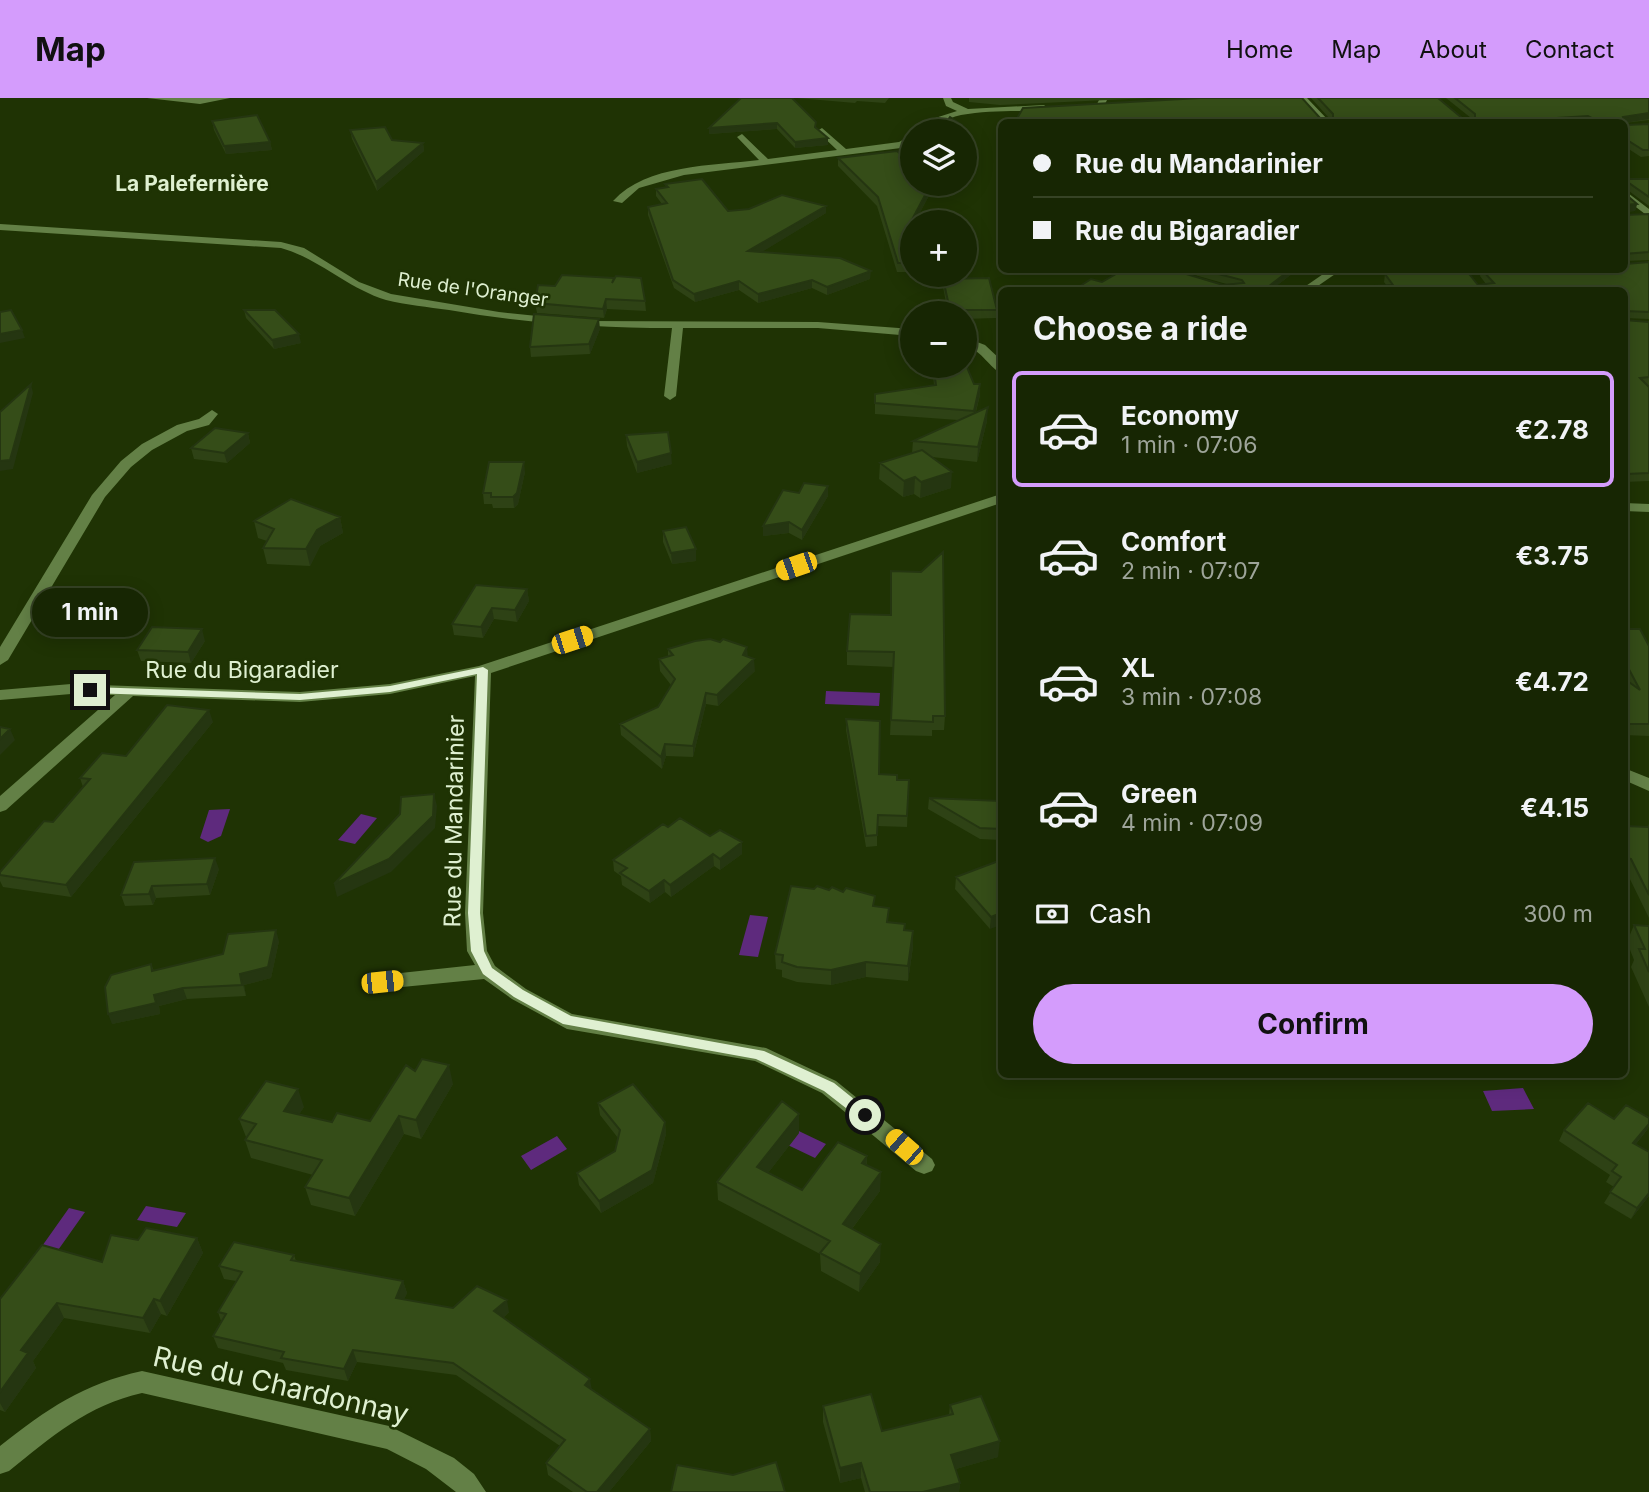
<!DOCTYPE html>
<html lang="en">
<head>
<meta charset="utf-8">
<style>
	:root { --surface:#172603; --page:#243212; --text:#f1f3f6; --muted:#9ea59a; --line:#364325; --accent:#d49cfc }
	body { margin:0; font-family:Inter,sans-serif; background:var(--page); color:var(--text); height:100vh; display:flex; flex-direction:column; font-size:26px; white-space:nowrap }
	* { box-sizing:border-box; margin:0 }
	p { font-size:23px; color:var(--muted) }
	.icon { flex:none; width:38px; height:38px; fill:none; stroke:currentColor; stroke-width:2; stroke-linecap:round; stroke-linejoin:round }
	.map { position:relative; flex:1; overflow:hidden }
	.details { position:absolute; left:998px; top:189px; width:630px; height:791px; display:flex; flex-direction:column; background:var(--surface); border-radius:10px; box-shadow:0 4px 18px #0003,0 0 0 2px var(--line) }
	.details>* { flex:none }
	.guide { position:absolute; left:998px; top:21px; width:630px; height:154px; border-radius:10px; box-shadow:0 4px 18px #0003,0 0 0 2px var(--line); display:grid; align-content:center; height:154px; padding:0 35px; background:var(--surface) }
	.controls { position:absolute; left:900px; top:21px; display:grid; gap:14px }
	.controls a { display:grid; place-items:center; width:77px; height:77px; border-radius:50%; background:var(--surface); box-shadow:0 4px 18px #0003,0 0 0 2px var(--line); font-size:35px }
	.end { position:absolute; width:32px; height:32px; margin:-16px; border:9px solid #dff0d1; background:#111; box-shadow:0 0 0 4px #111 }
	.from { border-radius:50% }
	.bubble { position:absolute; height:49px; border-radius:24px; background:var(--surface); box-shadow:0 4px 18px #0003,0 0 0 2px var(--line); font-size:23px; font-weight:700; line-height:49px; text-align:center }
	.car { position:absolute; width:21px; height:42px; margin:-21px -10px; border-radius:9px; box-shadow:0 0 5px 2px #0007; background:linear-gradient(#f5c518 24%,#345 0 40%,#f5c518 0 76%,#345 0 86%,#f5c518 0) }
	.guide b { display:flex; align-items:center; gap:24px; height:66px; font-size:26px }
	.guide b+b { border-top:2px solid var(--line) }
	.guide i { width:18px; height:18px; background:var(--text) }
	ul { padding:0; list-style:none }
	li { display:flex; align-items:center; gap:21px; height:116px; margin:0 14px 10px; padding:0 21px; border:4px solid transparent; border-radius:10px }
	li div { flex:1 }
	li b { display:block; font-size:26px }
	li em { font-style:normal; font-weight:700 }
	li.active { border-color:var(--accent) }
	li>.icon { width:63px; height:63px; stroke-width:1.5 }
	h2 { padding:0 35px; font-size:32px; line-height:84px }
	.pay { display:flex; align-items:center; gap:18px; height:77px; padding:0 35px; font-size:26px }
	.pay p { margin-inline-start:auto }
	.primary-button { display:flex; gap:14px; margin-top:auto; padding:14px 35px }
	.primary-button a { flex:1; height:80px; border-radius:42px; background:var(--accent); color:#111; font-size:28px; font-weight:700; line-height:80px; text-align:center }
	header { display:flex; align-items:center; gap:42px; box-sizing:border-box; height:98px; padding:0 35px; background:var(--accent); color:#111 }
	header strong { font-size:33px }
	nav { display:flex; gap:38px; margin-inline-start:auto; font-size:24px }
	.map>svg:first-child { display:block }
	.water { fill:#5e2a7d }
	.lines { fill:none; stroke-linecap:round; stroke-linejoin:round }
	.minor { fill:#638046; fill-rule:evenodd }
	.wall { fill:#2e4215 }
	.shaded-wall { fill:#253611 }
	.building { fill:#354d18; stroke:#253611; stroke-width:2 }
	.route { fill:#dff0d1 }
	.labels { text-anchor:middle; stroke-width:5; stroke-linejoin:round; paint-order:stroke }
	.far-street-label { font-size:19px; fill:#dff0d1; stroke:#1f3304 }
	.far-neighbourhood-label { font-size:21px; font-weight:bold; fill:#dff0d1; stroke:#1f3304 }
	.street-label { font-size:23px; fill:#dff0d1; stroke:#1f3304 }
	.near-street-label { font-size:28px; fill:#dff0d1; stroke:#1f3304 }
</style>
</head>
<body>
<header>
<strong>Map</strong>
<nav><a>Home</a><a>Map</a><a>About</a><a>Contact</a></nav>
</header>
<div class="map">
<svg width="1649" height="1394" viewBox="0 0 1649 1394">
	<rect width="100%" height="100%" fill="#1f3304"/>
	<path class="water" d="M826,593L880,595L879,608L825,606Z
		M230,711L221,738L208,744L200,740L209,712Z
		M361,716L377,720L355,746L338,742Z
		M750,817L768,819L758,859L739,857Z
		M1523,990L1534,1011L1492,1013L1483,993Z
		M782,1025L826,1046L815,1060L771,1039Z
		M557,1038L567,1051L531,1072L521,1058Z
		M146,1108L186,1115L177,1129L137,1122Z
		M69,1110L85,1114L56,1155L40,1151Z"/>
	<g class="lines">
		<path class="minor" d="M147,0H230L200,6Z
			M943,0H951L953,4L968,11L1044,7L1048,10L1044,13C1017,13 988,12 961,17C945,20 932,33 916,33L929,22L957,13L946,8Z
			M1100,0H1108L1096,24H1088Z
			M1298,0H1307L1330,24H1321Z
			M822,30L846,51L899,44L912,37V44L901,50L684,77L639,90L622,105L613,103C647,66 712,68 759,62L737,39L742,36L768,61L837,52L817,33Z
			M1624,92L1649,111V119L1624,100Z
			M0,126L281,144L304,150L359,184L391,196L499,214L586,223L818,224L912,231V238L818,230H683L676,298L670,302L664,298L672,230C595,230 524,225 449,212C428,209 406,207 386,202C347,190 318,160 281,150L0,132Z
			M1329,172H1341L1312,192H1300Z
			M1461,172H1506L1501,175L1465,176Z
			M964,239L985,247L1001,262V275C990,270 983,254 964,246Z
			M212,312L218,316L209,327L187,333L152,352L131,369L105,399L8,562L0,567V549L92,397L121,363L142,346L177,327L199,321Z
			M1001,396V405L491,575L483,815L487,853L495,868L526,891L572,916L766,950L836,983L932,1061L935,1067L932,1073L924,1076L916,1073L822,995L755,963L567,931L512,901L484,881L382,891L375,889L372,884L375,879L382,877L475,867L467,853L465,815L475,578L390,596L300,604L133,598L6,712L0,714V698L115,597L71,596L0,602V592L71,586L300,594L390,586L479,568Z
			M1624,405L1649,406V414L1624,413Z
			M1624,670L1649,680V693L1624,682Z
			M142,1273L389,1328L454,1360L474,1376L486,1394H456L426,1371L387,1351L142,1295C88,1307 51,1339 9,1373L0,1376V1348C47,1311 83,1286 142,1273Z"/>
	</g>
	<path class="wall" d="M741,0L816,24V30L828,47L795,50L777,31L709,36Z
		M797,0H889L885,5L857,3L855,5Z
		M969,0H1151L1000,7L969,4Z
		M1311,0H1438L1462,20H1471L1446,0H1649V22L1625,25L1626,27L1649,26V58L1641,59L1624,48V24H1015L1329,20Z
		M212,23L270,44L272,52L226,56L214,32Z
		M350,32L392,42L423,45L424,53L377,93L352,41Z
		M838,60L935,86L915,124H912V174H897L877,108L838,68Z
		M1624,81H1649V108L1625,90L1624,95L1637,106L1635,113L1624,114V117L1649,116V162L1626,163V166L1649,164V221L1624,220L1387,188L1384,184L1385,176H1417L1414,172H1466L1478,187L1486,186L1480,178L1482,172H1624Z
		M665,86L728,113L826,115L761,154L870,181L827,197L812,190L758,205L739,192L695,204L674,190L648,117V109L662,106L656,98V91L666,89Z
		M1177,172H1297L1271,192L1102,184L1109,181L1223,187H1230Z
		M943,181L997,212L996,220L964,221V215H948L943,189Z
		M538,187L645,203L646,213L607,211L604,220L537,215L535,205Z
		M244,212L301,245L274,251L246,220Z
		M1624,222L1649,224V287H1647L1649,289V383L1624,384Z
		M600,231L590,256L531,259L530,249Z
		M932,268H964L980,297L976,314L987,323L977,364L932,359L951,390L920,400L914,396L903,399L879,381L880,365L912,355L913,343L958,322L875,316V296L934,287Z
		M248,335L250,345L227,365L194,361L191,350Z
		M626,337L672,366L637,375L627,348Z
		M525,374L518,406L514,410H493L492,406H484L483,395Z
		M828,388V398L802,442L789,435L763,438V428L799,395Z
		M340,419L343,435L320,448L310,468L267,466L263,450L267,443L258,440L254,423Z
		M663,433L696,463L672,466L663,444Z
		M527,491L529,503L517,524L494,521L483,540L454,537L452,526Z
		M891,517L945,618L944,632H932V638L890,637L893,569L847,567V553Z
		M1624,531L1649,548V638L1624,637V587L1625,584L1624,582Z
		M205,543L191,565L141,563L137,552Z
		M668,551L747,559L755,573L718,608L706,606L693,659L666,658L662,671L621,637L620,626L658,609L671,587L660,573L659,561L668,558Z
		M846,621L879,676L897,682H909L907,729L877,728V748L866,749L846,632Z
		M213,624L71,799L3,789L0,783V774L53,724L83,689L80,680L126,658Z
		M1000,673H1001V742L980,741L928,711L929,700L999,703Z
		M1649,726V820L1626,773L1624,772V728L1648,729Z
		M668,729L742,756L720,772L714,768L671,799L665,794L650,805L622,787L621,778L614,773L613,762Z
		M1001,762L990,831L955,791L956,779Z
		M134,764L219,771L210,797L156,800L153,807L125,808L121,797Z
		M875,808L889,825L905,826L904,833H913V849L908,883L866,879L831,887L797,884L782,879V872L776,871L775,856Z
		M1634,827L1649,828V909L1631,869L1634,862L1627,844Z
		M279,843L271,880L244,887L246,898L187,901L159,908L160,916L112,926L151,866L154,873Z
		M415,973L453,986L421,1041L404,1036L355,1118L311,1107L305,1089L313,1077L251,1060L245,1042L246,1039L239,1021L304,1009L299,1016L332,1024L370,1023Z
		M598,1005L665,1024L666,1036L653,1085L601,1115L579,1087L577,1075L615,1053L618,1040L600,1017Z
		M1649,1020V1028L1647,1032L1636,1046L1649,1054V1098L1631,1121L1604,1105L1614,1089L1606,1084L1610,1077L1559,1043L1564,1032L1614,1021Z
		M799,1035L768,1075L802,1092L867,1058V1067L880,1093L852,1131L880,1164L859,1194L821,1173L820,1156L718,1102L717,1084Z
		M197,1140L203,1155L167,1218L161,1216L150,1235L64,1220L33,1263L36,1270L5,1314L0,1312V1201L102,1164L138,1142Z
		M294,1157L296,1163L403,1183L407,1195L404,1201L453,1210L509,1214L503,1220L592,1291L650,1331L651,1343L609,1394H573L548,1377L546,1365L560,1348L456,1277L357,1264L348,1283L286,1272L283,1265L218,1250L213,1238L221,1223L218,1214L236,1183L224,1181L219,1168Z
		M950,1307L998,1359L956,1371L960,1385L959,1394H865L861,1380L840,1385L823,1324V1308L882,1333L949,1317Z"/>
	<path class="shaded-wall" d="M1649,15V21L1624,25L1623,19Z
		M777,25V31L709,36V30Z
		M828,40V47L795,50V44Z
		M270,44L272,52L226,56L224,48Z
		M423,45L424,53L377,93L376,84Z
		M931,86H935L915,124H912V131L907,140V131Z
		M1637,106L1635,113L1624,114V107Z
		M826,108V115L749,162L748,153Z
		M1290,172H1297L1271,192H1264Z
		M871,173L870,181L827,197V189Z
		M812,182V190L758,205V196Z
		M739,183V192L695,204L694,196Z
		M606,201L607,211L604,220L603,211Z
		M599,221L600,231L590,256L589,246Z
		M22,232L25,240L0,245V236Z
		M299,236L301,245L274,251L272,242Z
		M31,286L33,295L13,371L0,373V363Z
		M980,286V297L973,324L974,313Z
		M988,309L987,323L977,364L978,349Z
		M248,335L250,345L227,365L224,355Z
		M671,355L672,366L637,375V364Z
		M524,364L525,374L518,406L514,410L513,399Z
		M952,374L951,390L920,400L921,384Z
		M915,379L914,396L903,399L904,383Z
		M828,388V398L802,442V432Z
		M340,419L343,435L320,448L310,468L306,451L317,432Z
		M789,424V435L763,438V428Z
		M696,451V463L672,466L671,455Z
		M527,491L529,503L517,524L515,512Z
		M492,510L494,521L483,540L481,529Z
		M202,531L205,543L191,565L188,554Z
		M747,549L748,560L743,557Z
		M754,561L755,573L718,608L717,597Z
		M706,595V606L693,659V648Z
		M209,612L213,624L71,799L66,787Z
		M10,631L15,642L0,657V641Z
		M665,646L666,658L662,671L661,659Z
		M434,696L437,708L435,730L391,774L337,799L334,786Z
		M742,744V756L720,772V761Z
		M713,756L714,768L671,799L670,787Z
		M215,760L219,771L210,797L207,786Z
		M664,782L665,794L650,805L649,793Z
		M152,788L156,800L153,807L149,796Z
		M1001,815V827L990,831L991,819Z
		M276,832L279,843L271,880L244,887L246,898L240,876Z
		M913,833V849L908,883V868Z
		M866,864V879L831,887V872Z
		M183,890L187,901L159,908L160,916L112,926L108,916L154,897Z
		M449,967L453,986L421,1041L416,1022Z
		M298,991L304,1009L290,1031L284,1013Z
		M799,1016V1035L758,1088L757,1069Z
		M399,1018L404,1036L355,1118L349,1100Z
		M665,1024L666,1036L653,1085L601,1115L599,1103Z
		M1649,1026L1647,1032L1628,1056L1633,1045Z
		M867,1058L866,1076L862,1065Z
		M881,1074L880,1093L842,1144L843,1126Z
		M1649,1095V1098L1631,1121L1637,1110Z
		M197,1140L203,1155L167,1218L160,1203Z
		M881,1146L880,1164L859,1194L860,1176Z
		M403,1183L407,1195L399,1212L396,1200Z
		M154,1201L161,1216L150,1235L143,1220Z
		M507,1202L509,1214L497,1226L494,1213Z
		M57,1205L64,1220L33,1263L36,1270L5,1314L0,1305V1294L21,1252Z
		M353,1252L357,1264L348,1283L344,1271Z
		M590,1281L592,1293L585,1287Z
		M650,1331L651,1343L609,1394H597Z
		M1000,1343L998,1359L949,1373L951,1357Z
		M861,1365V1380L840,1385V1370Z
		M960,1385L959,1394H923Z"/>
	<path class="building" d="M741,0H792L816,24L815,29L828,40L795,44L777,25L709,30Z
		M1200,0H1302L1320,20H1333V16L1318,0H1438L1462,20H1475V16L1455,0H1649V15L1623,19L1626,27L1649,26V52H1643L1624,40V24H1599L1588,18L1510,23L1512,24H1015L1023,10Z
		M257,17L270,44L224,48L212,23Z
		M950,19L962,27L959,33H940Z
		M385,29L392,42L423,45L376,84L350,32Z
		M897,53L912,66V86H931L907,131L912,132V165H898L878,99L838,60Z
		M702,81L728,113L749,111L782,97L826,108L748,153L840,160L871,173L827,189L812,182L758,196L739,183L694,196L673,182L648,109L667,105L656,91L668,89L665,86Z
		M1624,81H1649V99L1626,83L1624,95L1637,106L1624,107V117L1649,116V154L1624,156L1626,166L1649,164V214L1626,213L1624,221V192H1297L1393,187L1385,176H1425L1421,172H1466L1478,187L1494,185L1482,172H1624Z
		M1123,172H1173L1223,187L1244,185L1242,182L1203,172H1290L1264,192H1074L1091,181L1102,184Z
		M562,177L614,180L612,185L616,178L641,180L645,203L606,201L603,211L535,205L538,187L555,188Z
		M989,180L997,212H950L943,181Z
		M11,212L22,232L0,236V214Z
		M244,212H275L299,236L272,242Z
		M534,216L599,221L589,246L530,249Z
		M1624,222L1649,224V279L1640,280L1649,289V375L1626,376L1624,374Z
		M964,262L974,286H980L974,313L875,305V296L936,287L933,268H964Z
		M31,286L10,362L0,363V314Z
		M988,309L978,349L913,343Z
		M215,330L248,335L224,355L191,350Z
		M668,334L671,355L637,364L626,337Z
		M922,352L952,374L921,384L915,379L904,383L880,365Z
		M489,364H524L517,395L513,399H491V395H483Z
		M804,385L828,388L802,432L789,424L763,428L783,392L799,395Z
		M291,401L340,419L317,432L306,451L263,450L274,431L254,423Z
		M686,429L696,451L671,455L663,433Z
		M943,454L945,618H933V624L891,622L894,554L847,553L850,516L891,517V473L921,474Z
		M476,487L527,491L515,512L492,510L481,529L452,526Z
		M152,529L202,531L188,554L137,552Z
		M1624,531H1640L1649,548V626H1624V601H1629L1626,582L1640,592L1624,562Z
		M710,541L720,544L723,541L747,549L743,557L754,561L717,597L706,595L693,648L665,646L661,659L620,626L658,609L675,581L659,561L673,557L668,551L695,543Z
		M167,607L209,612L66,787L0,777V774L44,723L53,724L90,681L80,680L102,655L126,658Z
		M846,621L880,623L879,676L897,677V682H909L907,718L878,717L877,737L866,738Z
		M0,629L10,631L0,641Z
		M1000,673H1001V731L980,730L929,700L1000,703Z
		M434,696L433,718L389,761L334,786L400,716L401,699Z
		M680,720L710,738L720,732L742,744L720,761L713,756L670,787L664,782L649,793L620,775L627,770L613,762L663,726L668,729Z
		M1624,728L1649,729V797L1631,761L1624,760Z
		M215,760L207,786L152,788L149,796L121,797L134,764Z
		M1001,762V815L991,819L956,779Z
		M791,788L814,791L817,788L829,792L832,789L843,794L846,790L875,798L873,808L889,810L887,824L905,826L904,832L913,833L908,868L866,864L831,872L797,869L782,864L783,857L775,856Z
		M1634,827L1649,828V874L1639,851H1645Z
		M276,832L268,869L240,876L242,887L183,890L154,897L156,905L108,916L105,889L111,877L151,866L152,873L223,856L228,836Z
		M422,961L449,967L416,1022L399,1018L349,1100L305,1089L322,1062L245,1042L256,1026L239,1021L266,983L298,991L284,1013L332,1024L337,1015L370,1023L406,967L415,973Z
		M633,986L665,1024L652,1072L599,1103L577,1075L615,1053L620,1032L598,1005Z
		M782,1003L799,1016L757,1069L802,1092L838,1044L867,1058L862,1065L881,1074L843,1126L881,1146L860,1176L820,1155L830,1143L717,1084Z
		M1588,1005L1614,1021L1626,1007L1649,1020V1026L1633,1045L1649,1054V1095L1637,1110L1610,1094L1621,1079L1612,1073L1617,1067L1564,1032Z
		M146,1130L197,1140L160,1203L154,1201L143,1220L57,1205L21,1252L28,1255L0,1294V1201L42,1147L102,1164L111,1137L138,1142Z
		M234,1144L294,1157L291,1162L403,1183L396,1200L453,1210L477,1188L507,1202L494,1213L590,1281L585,1287L650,1331L597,1394H587L546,1365L565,1342L453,1265L353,1252L344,1271L281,1260L284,1254L213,1238L226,1216L218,1214L242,1174L219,1168Z
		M871,1296L882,1333L953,1316L950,1307L981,1298L1000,1343L951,1357L960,1385L923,1394H870L861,1365L840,1370L823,1308Z
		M776,1364L785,1394H671L677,1367L733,1377Z"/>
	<path class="route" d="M483,569L488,572L480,815L484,853L492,870L523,892L571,918L764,953L834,985L870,1014V1021H860L824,993L756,961L563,926L514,899L483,876L471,853L468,815L477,576L390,594L300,602L90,595L85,592L90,589L300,596L390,588Z"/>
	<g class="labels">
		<g class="far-street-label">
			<text transform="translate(473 191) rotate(8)" y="7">Rue de l'Oranger</text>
		</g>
		<g class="far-neighbourhood-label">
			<text x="192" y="93">La Palefernière</text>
		</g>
		<g class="street-label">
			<text x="242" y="580">Rue du Bigaradier</text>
			<text transform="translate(454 723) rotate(-89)" y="8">Rue du Mandarinier</text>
		</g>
		<g class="near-street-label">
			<text transform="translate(281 1287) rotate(13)" y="10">Rue du Chardonnay</text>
		</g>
	</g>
</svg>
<div class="controls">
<a><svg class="icon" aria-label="layers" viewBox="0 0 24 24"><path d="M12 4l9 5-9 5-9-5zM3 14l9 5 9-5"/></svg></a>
<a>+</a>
<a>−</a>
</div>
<i class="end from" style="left:865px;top:1017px"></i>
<i class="end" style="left:90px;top:592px"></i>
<div class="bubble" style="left:32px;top:490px;width:116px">1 min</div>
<i class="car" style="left:796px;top:468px;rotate:251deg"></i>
<i class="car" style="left:572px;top:542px;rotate:72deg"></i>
<i class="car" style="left:382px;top:884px;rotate:84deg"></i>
<i class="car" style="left:904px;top:1049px;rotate:311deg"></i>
<div class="guide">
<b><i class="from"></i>Rue du Mandarinier</b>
<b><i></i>Rue du Bigaradier</b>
</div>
<section class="details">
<h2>Choose a ride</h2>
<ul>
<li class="active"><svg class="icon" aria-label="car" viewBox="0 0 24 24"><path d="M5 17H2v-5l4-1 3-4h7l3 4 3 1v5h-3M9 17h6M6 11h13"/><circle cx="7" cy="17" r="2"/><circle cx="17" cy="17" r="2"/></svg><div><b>Economy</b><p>1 min · 07:06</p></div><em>€2.78</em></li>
<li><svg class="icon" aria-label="car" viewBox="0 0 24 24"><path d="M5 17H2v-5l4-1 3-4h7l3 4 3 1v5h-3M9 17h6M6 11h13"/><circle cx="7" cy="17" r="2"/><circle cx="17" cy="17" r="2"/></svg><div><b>Comfort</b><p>2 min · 07:07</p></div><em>€3.75</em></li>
<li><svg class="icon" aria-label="car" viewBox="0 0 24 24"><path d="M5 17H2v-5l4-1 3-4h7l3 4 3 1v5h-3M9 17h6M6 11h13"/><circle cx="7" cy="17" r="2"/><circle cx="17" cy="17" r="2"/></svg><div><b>XL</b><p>3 min · 07:08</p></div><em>€4.72</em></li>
<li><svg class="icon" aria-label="car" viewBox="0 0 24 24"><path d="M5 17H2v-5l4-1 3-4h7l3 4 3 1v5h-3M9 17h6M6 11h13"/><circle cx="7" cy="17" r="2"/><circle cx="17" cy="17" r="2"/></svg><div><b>Green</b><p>4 min · 07:09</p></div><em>€4.15</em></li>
</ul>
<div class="pay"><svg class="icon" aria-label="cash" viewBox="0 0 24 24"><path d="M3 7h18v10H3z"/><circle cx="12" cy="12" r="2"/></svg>Cash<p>300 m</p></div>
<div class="primary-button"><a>Confirm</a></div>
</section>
</div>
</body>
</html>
